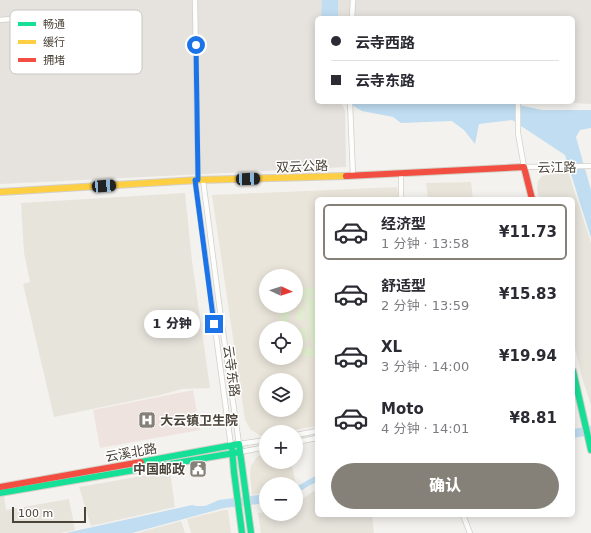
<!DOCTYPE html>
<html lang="zh">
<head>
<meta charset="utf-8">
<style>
	:root { --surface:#fff; --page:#f2f2f3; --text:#2b2b33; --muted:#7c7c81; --line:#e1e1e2; --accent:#868178 }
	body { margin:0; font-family:"DejaVu Sans","Noto Sans SC",sans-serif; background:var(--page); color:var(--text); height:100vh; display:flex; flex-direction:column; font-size:15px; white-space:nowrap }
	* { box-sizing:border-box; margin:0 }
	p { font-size:13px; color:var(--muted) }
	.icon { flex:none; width:22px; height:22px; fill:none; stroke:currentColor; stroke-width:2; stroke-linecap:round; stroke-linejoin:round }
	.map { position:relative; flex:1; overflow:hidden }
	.panel { position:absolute; left:315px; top:197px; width:260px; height:320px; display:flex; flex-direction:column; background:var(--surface); border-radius:6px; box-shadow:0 2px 10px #0003 }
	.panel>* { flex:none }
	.banner { position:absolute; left:315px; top:16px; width:260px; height:88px; border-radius:6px; box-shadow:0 2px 10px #0003; display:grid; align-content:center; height:88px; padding:0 16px; background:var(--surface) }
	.needle { width:26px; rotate:94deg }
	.buttons { position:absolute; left:259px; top:269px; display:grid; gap:8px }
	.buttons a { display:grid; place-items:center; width:44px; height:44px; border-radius:50%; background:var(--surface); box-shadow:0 2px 10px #0003; font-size:20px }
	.scale { position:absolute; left:12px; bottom:10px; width:74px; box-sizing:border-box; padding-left:4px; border:2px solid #4b4439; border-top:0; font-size:11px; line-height:14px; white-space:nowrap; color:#4b4439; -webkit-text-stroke:3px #fff; paint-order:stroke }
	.end { position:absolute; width:18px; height:18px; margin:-9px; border:5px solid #1a73e8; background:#fff; box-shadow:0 0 0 2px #fff }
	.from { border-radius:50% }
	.bubble { position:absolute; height:28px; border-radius:14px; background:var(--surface); box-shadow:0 2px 10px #0003; font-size:13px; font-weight:800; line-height:28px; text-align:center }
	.car { position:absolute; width:12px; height:24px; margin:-12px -6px; border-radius:5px; box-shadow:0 0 3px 1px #0007; background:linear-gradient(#222 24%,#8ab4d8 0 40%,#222 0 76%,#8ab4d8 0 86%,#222 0) }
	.banner b { display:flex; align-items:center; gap:14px; height:38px; font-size:15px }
	.banner b+b { border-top:1px solid var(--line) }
	.banner i { width:10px; height:10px; background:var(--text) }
	ul { padding:7px 0 0; list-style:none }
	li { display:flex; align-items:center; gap:12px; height:56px; margin:0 8px 6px; padding:0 8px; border:2px solid transparent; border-radius:6px }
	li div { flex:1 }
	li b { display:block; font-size:15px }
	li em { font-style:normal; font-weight:800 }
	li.current { border-color:var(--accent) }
	li>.icon { width:36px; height:36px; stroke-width:1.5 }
	.primary-button { display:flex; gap:8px; margin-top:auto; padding:8px 16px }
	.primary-button a { flex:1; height:46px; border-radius:24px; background:var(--accent); color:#fff; font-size:16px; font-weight:800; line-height:46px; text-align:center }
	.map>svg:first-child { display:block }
	.residential { fill:#e7e4dc }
	.industrial { fill:#e6e2de }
	.education { fill:#eae5da; fill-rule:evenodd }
	.medical { fill:#eee3df }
	.green { fill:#e1eecf }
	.water { fill:#c0ddf1 }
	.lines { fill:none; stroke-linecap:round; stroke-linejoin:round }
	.street-casing { stroke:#d2d0cb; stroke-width:6 }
	.fast-casing { stroke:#d3cfc5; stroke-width:8 }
	.slow-casing { stroke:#d3cfc5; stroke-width:8 }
	.jam-casing { stroke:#d3cfc5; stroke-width:8 }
	.street { stroke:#fdfdfc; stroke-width:4.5 }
	.fast { stroke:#16e098; stroke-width:6 }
	.slow { stroke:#ffcf43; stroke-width:6 }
	.jam { stroke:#f24e42; stroke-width:6 }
	.route { stroke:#1a73e8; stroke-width:5 }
	.labels { text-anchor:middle; stroke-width:3; stroke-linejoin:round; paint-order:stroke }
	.street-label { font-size:13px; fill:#4b4439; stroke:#fff }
	.poi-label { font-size:13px; font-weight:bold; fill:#4b4439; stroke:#fff; text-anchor:start }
	.key { fill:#fff; stroke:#c9c7c4; stroke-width:1 }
	.key-label { font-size:11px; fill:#4b4439 }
</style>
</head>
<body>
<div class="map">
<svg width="591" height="533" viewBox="0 0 591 533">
	<rect width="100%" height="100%" fill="#f4f2ee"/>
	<path class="residential" d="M568,171L591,243V405L583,381L573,340V199H539L537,188L538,181L542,176L553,173Z
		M185,193L192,261L210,388L182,389L160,395L54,417L23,284L30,282L24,253L21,203Z
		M170,471L175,507L91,526L79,487Z
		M317,490V515H372L374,533H261L258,513L266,512V514H296V503L314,491Z
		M4,496L6,510L69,499L75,530L60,533H0V497Z
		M181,521L185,533H137Z"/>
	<path class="industrial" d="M0,0H591V104L555,102H573V18H317V102H341L345,111L346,167L0,184Z"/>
	<path class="education" d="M471,182L473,199H428L426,183Z
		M397,187L399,199H317V426L283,432H266V435L261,436L251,430L245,420L212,195ZM266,276H296V306H266ZM266,328H296V358H266ZM266,380H296V410H266Z
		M266,452V462H291L296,484H266V492L252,495L250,474L251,466L257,457Z
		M224,510H228L231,533H191L187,519Z"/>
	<path class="medical" d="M193,390L200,430L100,448L93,410Z"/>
	<path class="green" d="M317,287V296L305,298L296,303V290Z
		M317,298V346L312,347L305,300Z
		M302,304L305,319L300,320L295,318Z
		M284,306H293C288,313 287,320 288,328H280V315Z
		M306,328L308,343L297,332L301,329Z
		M296,342C302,347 309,349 317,348V357L305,356L296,352Z"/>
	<path class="water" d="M322,0H338V18H321Z
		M347,102H464L467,103L468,102H482L489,104L497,102H507L510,103L542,110H591V128L580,130L576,137L591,190V238L565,155L512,120L479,124L475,144L464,130L452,121L401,123L393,117L362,111Z
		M591,426V435L573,438V429Z
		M317,475V482L310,485L296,494V487Z
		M266,494V503L224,508L132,533H66L192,505L197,506H205L219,500Z"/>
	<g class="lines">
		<defs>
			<path id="street" d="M195,0L198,180
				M352,18L353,0
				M0,20L63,14
				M350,102L353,176
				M518,102V133L524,167L591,166
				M401,173V199
				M195,180L231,446
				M203,180L220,311L239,444L266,440
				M296,435L317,431
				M296,442L317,438
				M240,452L266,447
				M463,515L470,533"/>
			<path id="fast" d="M573,371L591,450
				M232,449L234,472L242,533
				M141,462L239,444L251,533
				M0,493L240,452"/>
			<path id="slow" d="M0,192L198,180L346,176"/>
			<path id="jam" d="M346,176L524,167L532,199
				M0,487L141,462"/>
		</defs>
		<use href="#street" class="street-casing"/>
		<use href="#fast" class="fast-casing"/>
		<use href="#slow" class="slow-casing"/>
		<use href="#jam" class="jam-casing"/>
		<use href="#street" class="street"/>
		<use href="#fast" class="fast"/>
		<use href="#slow" class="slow"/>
		<use href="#jam" class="jam"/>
	</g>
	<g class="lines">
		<path class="route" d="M196,45L198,180H195L214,324"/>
	</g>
	<defs>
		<symbol id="hospital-square" viewBox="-11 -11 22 22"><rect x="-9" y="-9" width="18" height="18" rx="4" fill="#868178" stroke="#fff"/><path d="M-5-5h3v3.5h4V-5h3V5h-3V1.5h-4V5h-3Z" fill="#fff"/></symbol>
		<symbol id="civic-square" viewBox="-11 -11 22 22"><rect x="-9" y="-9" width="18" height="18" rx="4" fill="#868178" stroke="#fff"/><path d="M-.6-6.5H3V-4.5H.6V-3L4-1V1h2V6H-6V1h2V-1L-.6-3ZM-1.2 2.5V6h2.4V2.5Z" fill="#fff"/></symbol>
	</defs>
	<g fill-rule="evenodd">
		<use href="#hospital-square" x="137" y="410" width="20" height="20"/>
		<use href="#civic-square" x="188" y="459" width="20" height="20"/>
	</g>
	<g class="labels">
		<g class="street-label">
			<text transform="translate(302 166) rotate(-2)" y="5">双云公路</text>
			<text transform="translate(557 167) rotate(-1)" y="5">云江路</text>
			<text transform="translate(232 371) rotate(82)" y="5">云寺东路</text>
			<text transform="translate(131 452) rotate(-10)" y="5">云溪北路</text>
		</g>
		<g class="poi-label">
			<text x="160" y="425">大云镇卫生院</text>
			<text x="185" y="474" text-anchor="end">中国邮政</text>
		</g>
	</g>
	<rect x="10" y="10" width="132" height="64" rx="6" class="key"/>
	<rect x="18" y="22" width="18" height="4" fill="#16e098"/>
	<rect x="18" y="40" width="18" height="4" fill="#ffcf43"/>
	<rect x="18" y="58" width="18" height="4" fill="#f24e42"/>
	<g class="key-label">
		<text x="43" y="28">畅通</text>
		<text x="43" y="46">缓行</text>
		<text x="43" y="64">拥堵</text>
	</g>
</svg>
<div class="buttons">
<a><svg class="needle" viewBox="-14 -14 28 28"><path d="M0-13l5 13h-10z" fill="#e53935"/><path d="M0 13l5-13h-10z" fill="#7c7c81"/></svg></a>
<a><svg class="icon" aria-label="locate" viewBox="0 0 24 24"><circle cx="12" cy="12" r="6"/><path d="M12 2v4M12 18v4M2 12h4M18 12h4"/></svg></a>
<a><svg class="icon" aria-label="layers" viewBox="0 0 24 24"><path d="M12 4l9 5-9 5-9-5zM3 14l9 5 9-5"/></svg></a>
<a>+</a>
<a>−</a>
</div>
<div class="scale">100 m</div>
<i class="end from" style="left:196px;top:45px"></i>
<i class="end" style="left:214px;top:324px"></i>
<div class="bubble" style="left:144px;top:310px;width:56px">1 分钟</div>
<i class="car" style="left:248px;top:179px;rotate:88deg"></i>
<i class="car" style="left:104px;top:186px;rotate:86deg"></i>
<div class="banner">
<b><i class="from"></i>云寺西路</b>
<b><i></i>云寺东路</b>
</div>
<section class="panel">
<ul>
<li class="current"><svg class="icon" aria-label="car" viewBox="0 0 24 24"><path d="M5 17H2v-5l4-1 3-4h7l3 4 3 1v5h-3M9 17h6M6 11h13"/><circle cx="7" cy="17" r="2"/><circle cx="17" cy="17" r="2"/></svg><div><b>经济型</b><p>1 分钟 · 13:58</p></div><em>¥11.73</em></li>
<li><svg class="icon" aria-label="car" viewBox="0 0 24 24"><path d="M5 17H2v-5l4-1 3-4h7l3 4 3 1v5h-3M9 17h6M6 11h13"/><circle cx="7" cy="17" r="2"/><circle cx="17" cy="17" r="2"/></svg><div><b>舒适型</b><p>2 分钟 · 13:59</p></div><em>¥15.83</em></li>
<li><svg class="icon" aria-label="car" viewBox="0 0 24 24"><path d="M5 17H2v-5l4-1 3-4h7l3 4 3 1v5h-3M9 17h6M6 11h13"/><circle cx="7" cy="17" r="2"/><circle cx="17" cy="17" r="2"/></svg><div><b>XL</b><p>3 分钟 · 14:00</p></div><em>¥19.94</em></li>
<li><svg class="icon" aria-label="car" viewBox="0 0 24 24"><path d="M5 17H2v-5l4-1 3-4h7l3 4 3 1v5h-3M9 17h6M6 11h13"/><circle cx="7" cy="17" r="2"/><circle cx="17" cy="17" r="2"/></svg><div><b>Moto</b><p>4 分钟 · 14:01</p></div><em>¥8.81</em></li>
</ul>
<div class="primary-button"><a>确认</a></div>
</section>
</div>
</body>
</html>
